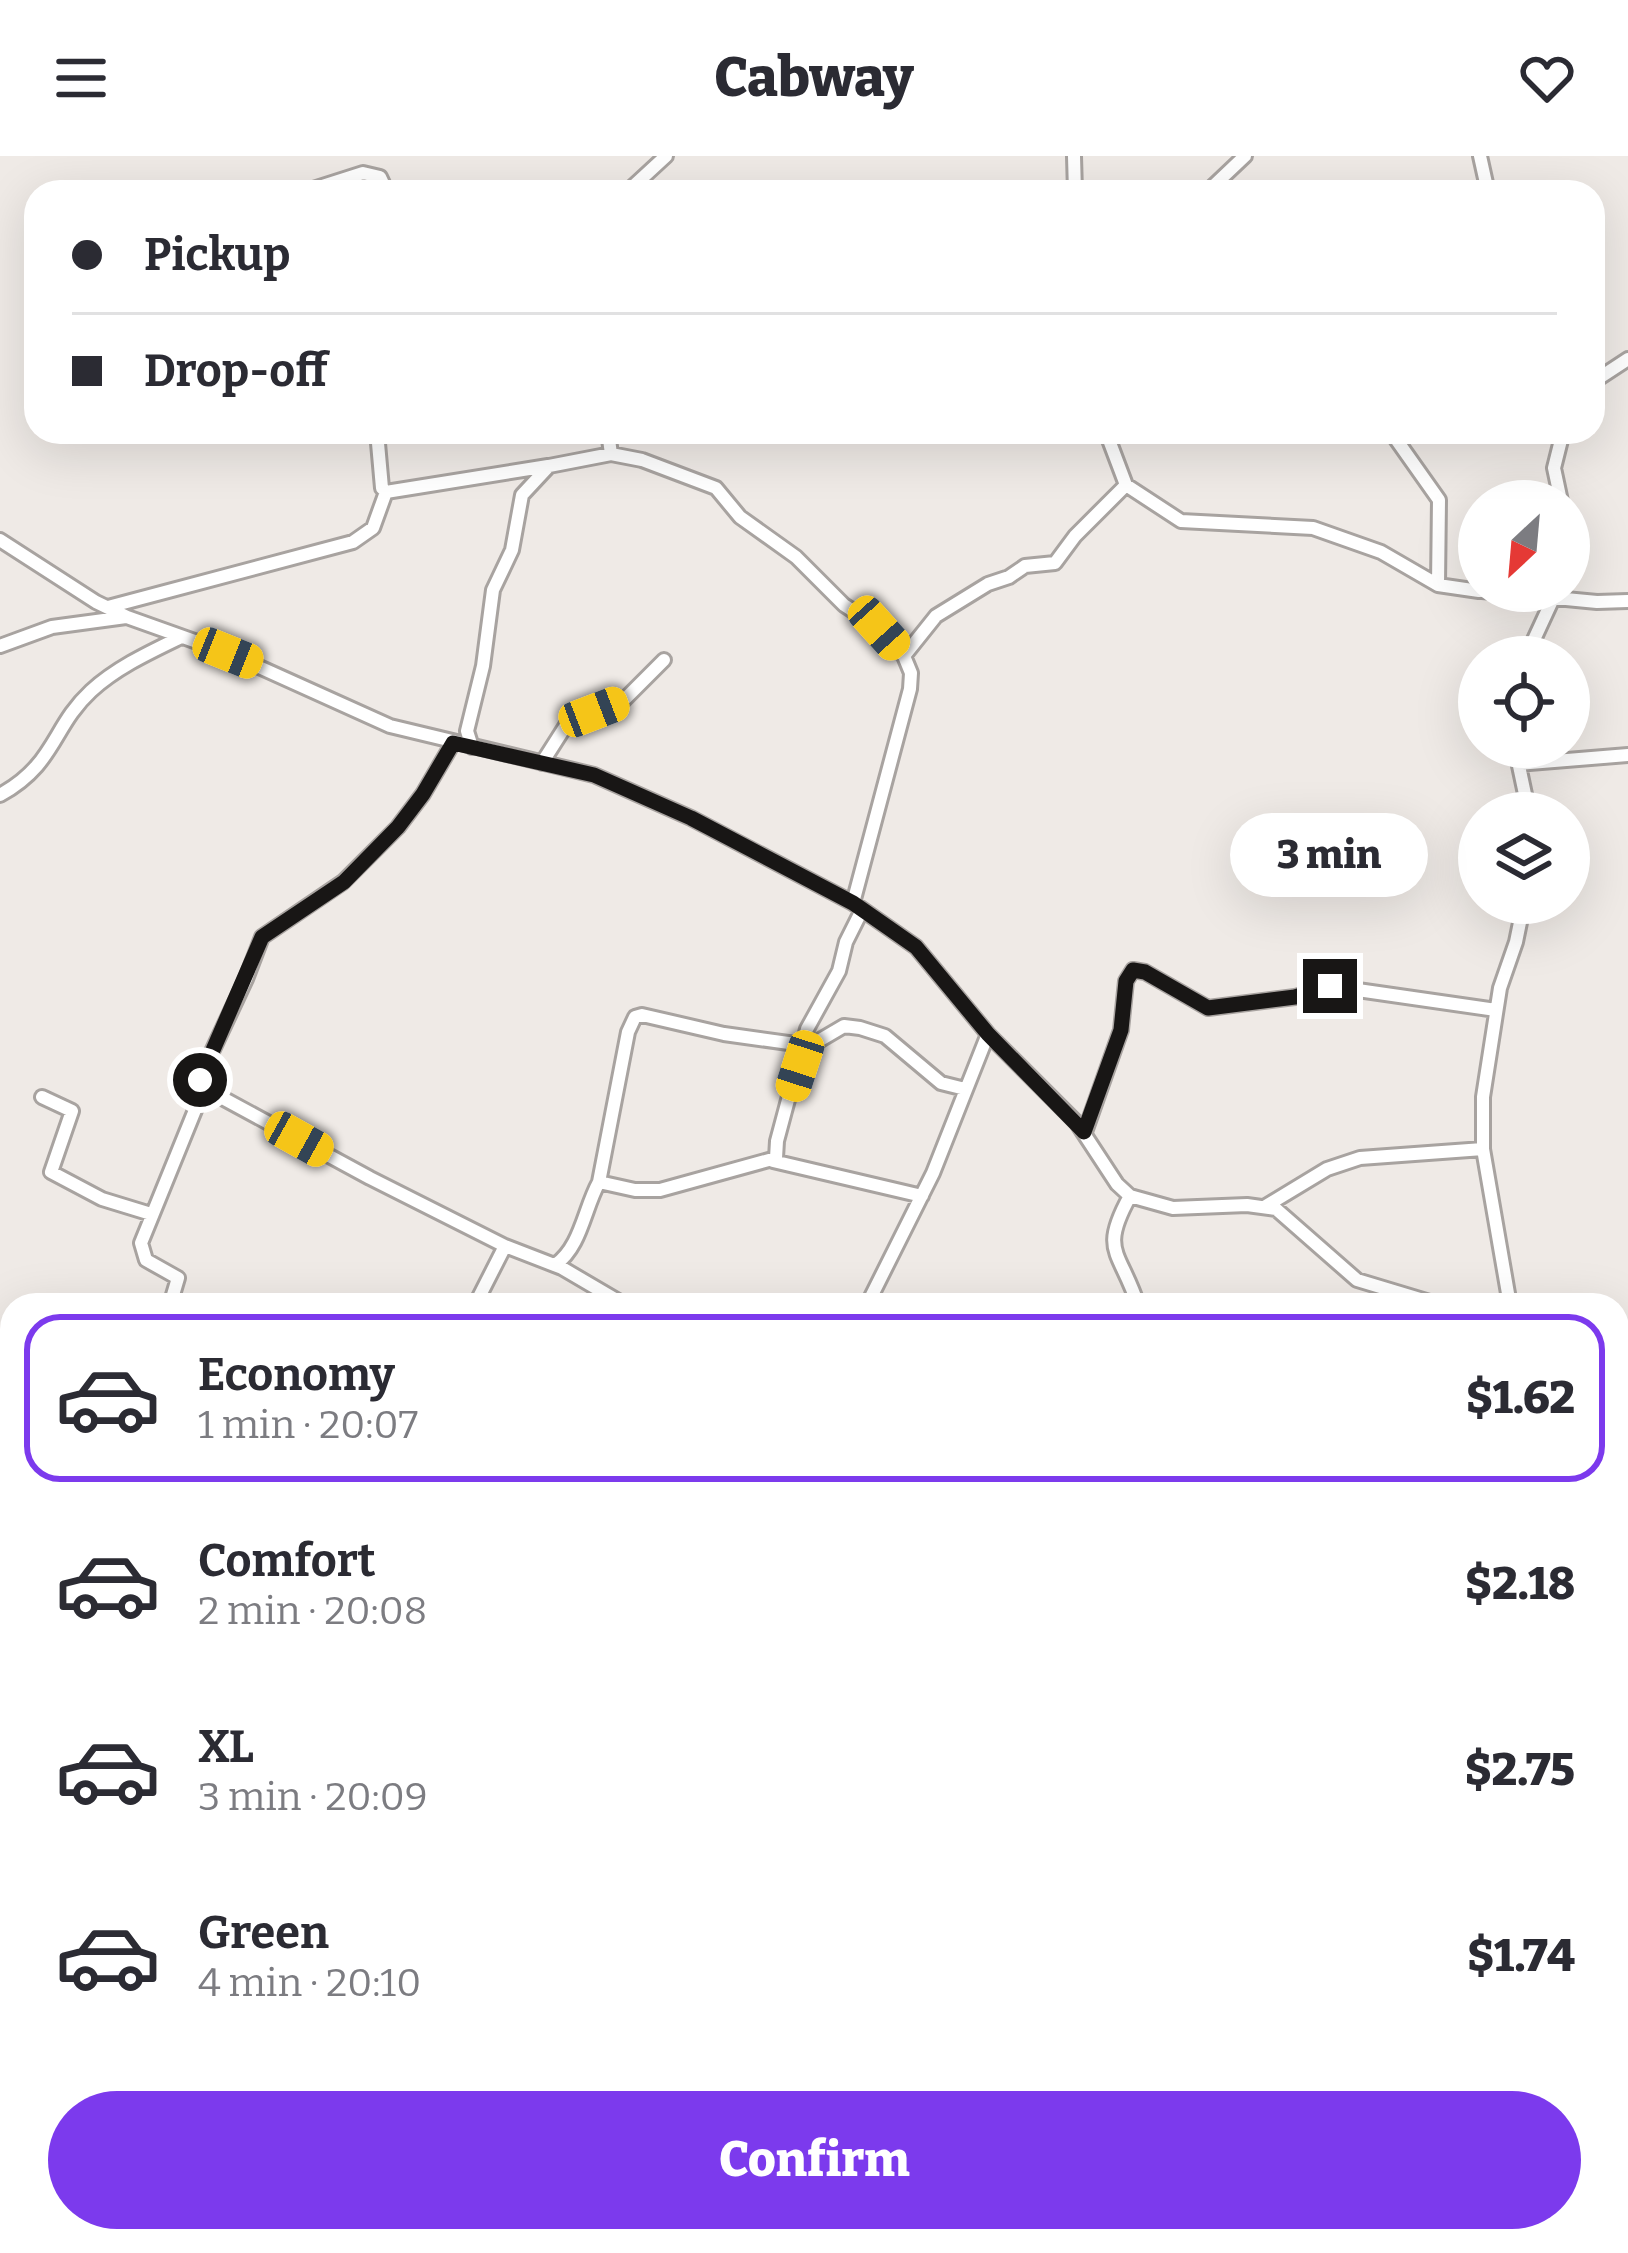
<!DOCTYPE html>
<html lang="en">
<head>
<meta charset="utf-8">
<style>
	:root { --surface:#fff; --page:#f7f7f7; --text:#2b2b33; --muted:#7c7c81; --line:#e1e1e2; --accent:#7c3aed }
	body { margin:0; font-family:Bitter,serif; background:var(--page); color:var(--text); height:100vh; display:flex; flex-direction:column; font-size:45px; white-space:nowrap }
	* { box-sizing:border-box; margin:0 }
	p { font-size:39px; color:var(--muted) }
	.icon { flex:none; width:66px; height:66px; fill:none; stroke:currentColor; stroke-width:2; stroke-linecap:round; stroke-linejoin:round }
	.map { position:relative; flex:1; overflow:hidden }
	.panel { position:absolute; left:0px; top:1137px; width:1629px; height:960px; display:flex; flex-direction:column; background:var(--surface); border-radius:36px 36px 0 0; box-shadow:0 12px 48px #0002 }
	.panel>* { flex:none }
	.guide { position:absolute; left:24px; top:24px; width:1581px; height:264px; border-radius:36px; box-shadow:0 12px 48px #0002; display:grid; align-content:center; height:264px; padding:0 48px; background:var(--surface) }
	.needle { width:78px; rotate:206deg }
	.controls { position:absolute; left:1458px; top:324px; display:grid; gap:24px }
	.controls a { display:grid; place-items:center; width:132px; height:132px; border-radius:50%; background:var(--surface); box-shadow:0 12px 48px #0002; font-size:60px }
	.end { position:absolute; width:54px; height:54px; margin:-27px; border:15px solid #181615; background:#fff; box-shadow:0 0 0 6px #fff }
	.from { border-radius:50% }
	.bubble { position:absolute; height:84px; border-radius:42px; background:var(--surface); box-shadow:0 12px 48px #0002; font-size:39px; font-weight:800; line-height:84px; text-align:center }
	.car { position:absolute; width:36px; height:72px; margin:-36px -18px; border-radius:15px; box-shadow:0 0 9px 3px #0007; background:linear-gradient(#f5c518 24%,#345 0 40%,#f5c518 0 76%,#345 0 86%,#f5c518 0) }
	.guide b { display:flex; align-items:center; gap:42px; height:114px; font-size:45px }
	.guide b+b { border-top:3px solid var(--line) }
	.guide i { width:30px; height:30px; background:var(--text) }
	ul { padding:21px 0 0; list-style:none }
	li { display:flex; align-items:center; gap:36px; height:168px; margin:0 24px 18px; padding:0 24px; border:6px solid transparent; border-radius:36px }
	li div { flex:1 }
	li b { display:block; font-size:45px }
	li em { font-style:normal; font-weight:800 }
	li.active { border-color:var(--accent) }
	li>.icon { width:108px; height:108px; stroke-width:1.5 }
	.cta { display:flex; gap:24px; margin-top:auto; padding:24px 48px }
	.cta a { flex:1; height:138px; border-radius:72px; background:var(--accent); color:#fff; font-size:48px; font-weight:800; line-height:138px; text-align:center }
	header { display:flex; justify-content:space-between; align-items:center; height:156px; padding:0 48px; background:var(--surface); font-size:54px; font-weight:800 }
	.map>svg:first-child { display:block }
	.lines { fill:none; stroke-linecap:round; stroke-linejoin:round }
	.minor-casing { stroke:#a8a3a0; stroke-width:18 }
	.minor { stroke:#fff; stroke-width:12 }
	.route { stroke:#181615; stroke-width:15 }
</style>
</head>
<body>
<header><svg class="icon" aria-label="menu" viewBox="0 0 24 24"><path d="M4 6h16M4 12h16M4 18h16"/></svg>Cabway<svg class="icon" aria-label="heart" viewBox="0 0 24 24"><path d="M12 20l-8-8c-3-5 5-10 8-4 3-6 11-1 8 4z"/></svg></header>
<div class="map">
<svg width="1628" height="2097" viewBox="0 0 1628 2097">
	<rect width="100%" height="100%" fill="#efeae6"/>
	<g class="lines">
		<defs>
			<path id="minor" d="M1074,0L1075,36
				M1480,0L1488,36
				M313,33L363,17L380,21L387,36
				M627,36L666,0
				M1207,36L1245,0
				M1593,226L1628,203
				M377,276L382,332L386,336L548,310
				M608,276L611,298
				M1106,276L1126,329L1181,365L1313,372L1381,396L1438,429L1479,435
				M1391,276L1439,344L1438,429
				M1561,345L1554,312L1563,276
				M0,384L96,446L127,461L228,497L390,570L594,619L691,662L853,747L916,791L988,878L1077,967L1117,1028L1130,1040L1173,1052L1247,1049L1276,1053L1357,1124L1440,1149
				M1482,435L1597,446L1628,445
				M108,451L353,386L373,372L386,336
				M0,490L52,471L126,461
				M904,500L936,460L988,428L1009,421L1025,410L1055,407L1075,380L1126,329
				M1526,501L1556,436
				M472,591L467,575L483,510L493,434L512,394L522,339L549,310L611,298L642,304L716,332L740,361L796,401L844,449L879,472L904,500L911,517L910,533L853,747
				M1515,591L1529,657
				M542,607L570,563L623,545L664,504
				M1519,608L1628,599
				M0,639C56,608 52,571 91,535C116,512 148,497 179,482
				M204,932L370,1022L505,1090L562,1112L625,1149
				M42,941L72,955L51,1016L102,1043L151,1058
				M1085,976L1121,874L1126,825L1133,814L1145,816L1208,852L1295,841L1330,830L1496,854
				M773,1005L922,1040
				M599,1026L628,876L635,861L642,859L724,878L810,890L844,870L860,872L885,880L941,927L965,933
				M1130,1040C1099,1096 1120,1094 1138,1149
				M1266,1050L1327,1013L1360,1002L1483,993
				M555,1109C581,1091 584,1053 599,1026L635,1034H660L776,1002L777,985L807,873L839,815L846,786L862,754
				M170,1149L178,1122L146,1104L141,1087L204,932L202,917L246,823L262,781L343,726L398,671L423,638L453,587
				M475,1149L505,1090
				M867,1149L933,1017L988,878
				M1510,1149L1483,993V941L1500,832L1516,786L1524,747
				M1617,1208L1628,1212
				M0,1420L12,1412
				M0,1501L12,1506
				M1617,1618L1628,1603
				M1617,1761L1628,1777
				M0,1771L12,1773
				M309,2085L331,2097
				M1374,2085L1375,2097
				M70,2097L77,2085
				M377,2097L383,2085
				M453,2097L454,2085
				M1058,2097L1063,2085"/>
		</defs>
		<use href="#minor" class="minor-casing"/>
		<use href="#minor" class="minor"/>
	</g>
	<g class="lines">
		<path class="route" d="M200,924L262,781L344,726L398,671L423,638L453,587L594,619L691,662L853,747L916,791L988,878L1084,976L1121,874L1126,825L1133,814L1145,816L1208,852L1295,841L1330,830"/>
	</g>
</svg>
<div class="controls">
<a><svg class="needle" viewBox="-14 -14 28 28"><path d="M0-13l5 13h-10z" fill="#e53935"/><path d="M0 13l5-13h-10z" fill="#7c7c81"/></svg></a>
<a><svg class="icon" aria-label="locate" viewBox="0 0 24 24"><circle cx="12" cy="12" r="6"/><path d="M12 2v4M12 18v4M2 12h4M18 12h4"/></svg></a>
<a><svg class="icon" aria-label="layers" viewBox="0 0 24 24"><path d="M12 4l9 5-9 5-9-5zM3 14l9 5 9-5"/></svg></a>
</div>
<i class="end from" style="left:200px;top:924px"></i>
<i class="end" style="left:1330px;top:830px"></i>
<div class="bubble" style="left:1230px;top:657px;width:198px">3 min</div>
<i class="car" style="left:879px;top:472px;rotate:138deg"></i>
<i class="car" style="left:228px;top:497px;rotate:112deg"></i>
<i class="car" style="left:594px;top:556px;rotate:69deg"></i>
<i class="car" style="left:800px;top:910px;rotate:198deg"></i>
<i class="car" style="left:299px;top:983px;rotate:119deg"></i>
<div class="guide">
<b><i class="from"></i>Pickup</b>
<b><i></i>Drop-off</b>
</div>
<section class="panel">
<ul>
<li class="active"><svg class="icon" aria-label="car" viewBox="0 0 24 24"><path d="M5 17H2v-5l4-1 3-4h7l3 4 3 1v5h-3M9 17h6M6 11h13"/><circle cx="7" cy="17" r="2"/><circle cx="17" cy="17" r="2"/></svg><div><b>Economy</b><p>1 min · 20:07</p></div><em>$1.62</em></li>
<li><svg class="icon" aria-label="car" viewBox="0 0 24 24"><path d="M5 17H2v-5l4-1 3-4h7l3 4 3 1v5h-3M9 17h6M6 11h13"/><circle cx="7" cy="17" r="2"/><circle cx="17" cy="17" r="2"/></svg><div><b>Comfort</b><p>2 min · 20:08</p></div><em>$2.18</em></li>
<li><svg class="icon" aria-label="car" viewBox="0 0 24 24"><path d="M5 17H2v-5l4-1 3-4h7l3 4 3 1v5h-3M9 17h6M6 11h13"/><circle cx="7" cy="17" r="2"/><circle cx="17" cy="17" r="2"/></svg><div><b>XL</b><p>3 min · 20:09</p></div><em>$2.75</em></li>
<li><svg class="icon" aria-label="car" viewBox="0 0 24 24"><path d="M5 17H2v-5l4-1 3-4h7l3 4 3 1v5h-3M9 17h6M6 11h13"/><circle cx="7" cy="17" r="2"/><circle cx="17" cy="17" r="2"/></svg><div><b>Green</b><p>4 min · 20:10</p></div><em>$1.74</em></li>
</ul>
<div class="cta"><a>Confirm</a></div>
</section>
</div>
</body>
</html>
